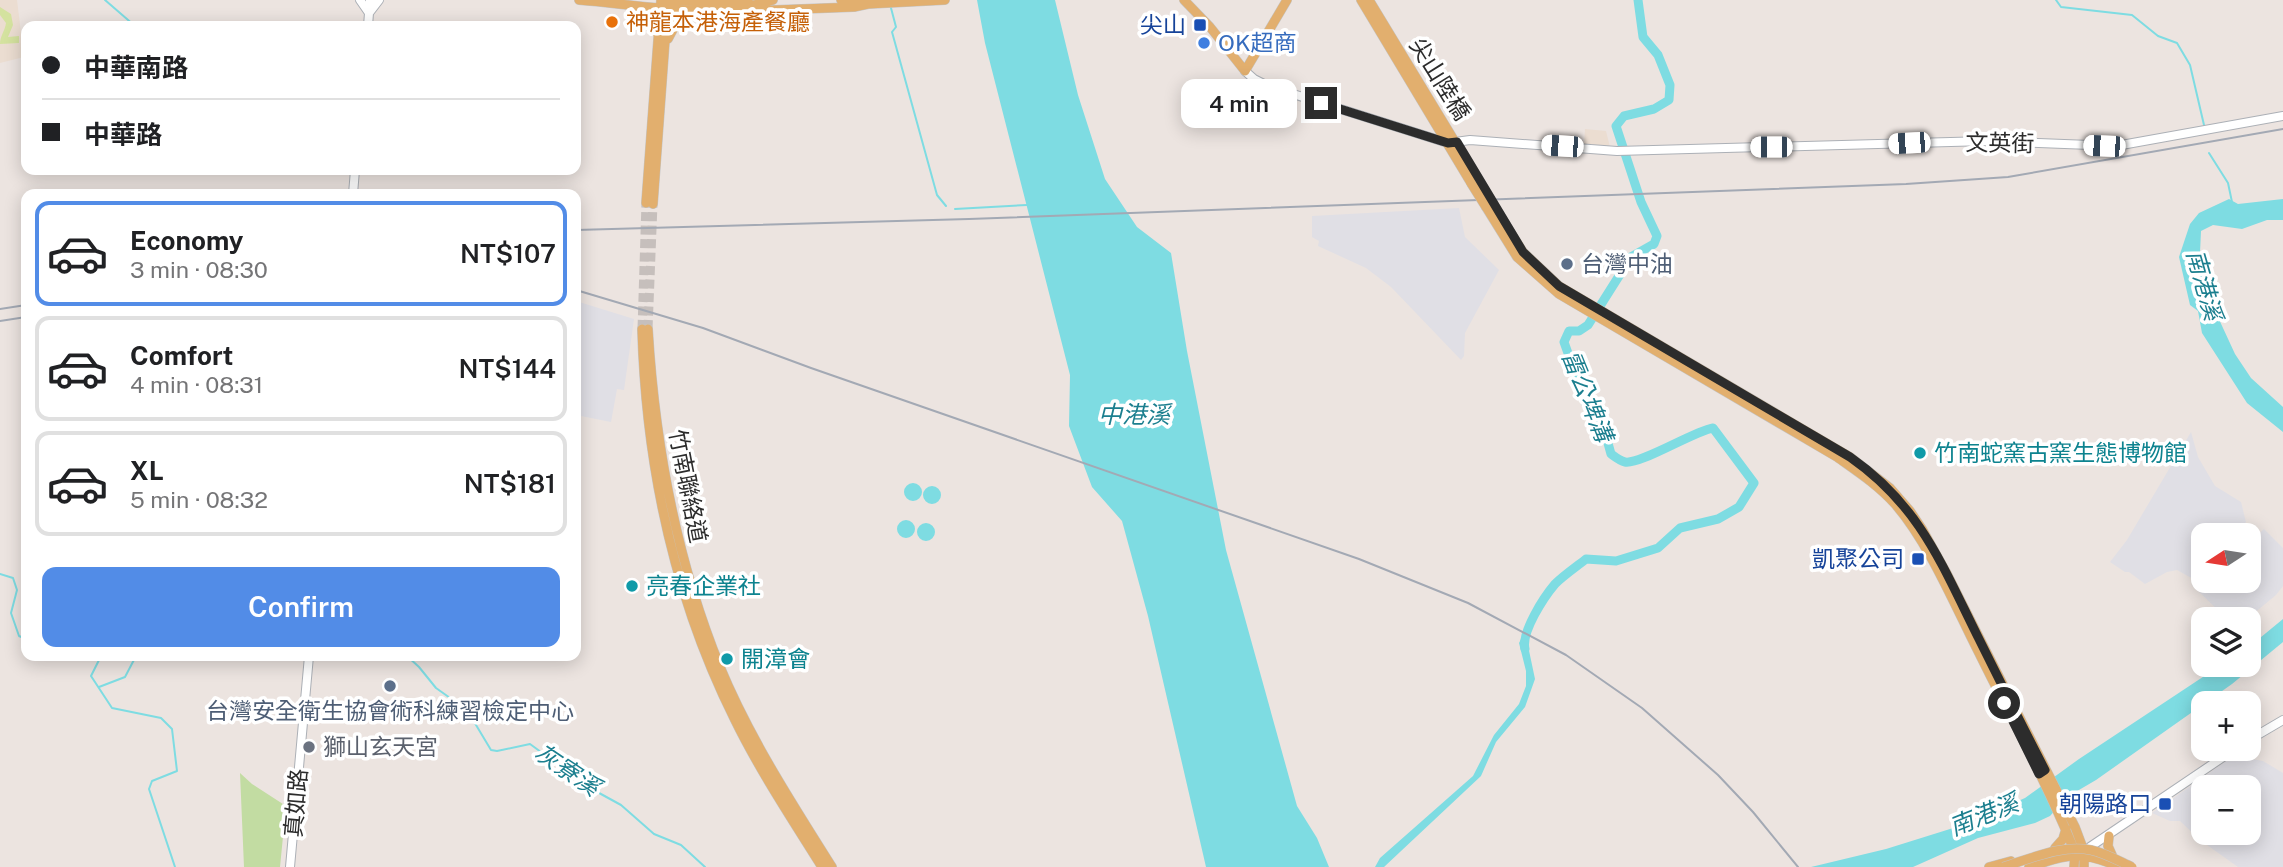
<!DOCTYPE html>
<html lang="en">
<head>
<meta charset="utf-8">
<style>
	:root { --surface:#fff; --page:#f6f6f6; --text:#202124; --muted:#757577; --line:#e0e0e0; --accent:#528ce7 }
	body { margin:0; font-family:"Public Sans","Noto Sans TC",sans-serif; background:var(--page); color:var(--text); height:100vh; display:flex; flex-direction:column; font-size:26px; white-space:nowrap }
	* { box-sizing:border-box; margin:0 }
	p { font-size:23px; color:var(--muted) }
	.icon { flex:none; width:38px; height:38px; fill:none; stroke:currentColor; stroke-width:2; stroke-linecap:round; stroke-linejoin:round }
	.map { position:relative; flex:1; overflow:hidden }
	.panel { position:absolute; left:21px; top:189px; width:560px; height:472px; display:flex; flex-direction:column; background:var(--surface); border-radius:14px; box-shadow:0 4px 18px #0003 }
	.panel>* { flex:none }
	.guide { position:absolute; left:21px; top:21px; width:560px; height:154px; border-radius:14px; box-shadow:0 4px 18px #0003; display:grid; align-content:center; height:154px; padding:0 21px; background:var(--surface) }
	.needle { width:46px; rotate:258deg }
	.tools { position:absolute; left:2191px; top:523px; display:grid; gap:14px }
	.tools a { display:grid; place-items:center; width:70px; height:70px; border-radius:14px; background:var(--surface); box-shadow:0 4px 18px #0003; font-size:35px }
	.end { position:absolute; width:32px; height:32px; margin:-16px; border:9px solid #2c2c2c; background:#fff; box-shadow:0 0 0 4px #fff }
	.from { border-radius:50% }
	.bubble { position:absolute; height:49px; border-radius:14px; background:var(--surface); box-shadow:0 4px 18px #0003; font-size:23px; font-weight:600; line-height:49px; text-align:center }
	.car { position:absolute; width:21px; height:42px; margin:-21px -10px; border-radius:9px; box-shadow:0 0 5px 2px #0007; background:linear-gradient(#fff 24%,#345 0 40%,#fff 0 76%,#345 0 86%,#fff 0) }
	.guide b { display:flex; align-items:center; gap:24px; height:66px; font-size:26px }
	.guide b+b { border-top:2px solid var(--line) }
	.guide i { width:18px; height:18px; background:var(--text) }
	ul { padding:12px 0 0; list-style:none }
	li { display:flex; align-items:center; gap:21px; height:105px; margin:0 14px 10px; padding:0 7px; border:4px solid var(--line); border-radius:14px }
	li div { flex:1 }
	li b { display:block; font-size:26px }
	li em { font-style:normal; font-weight:600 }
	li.active { border-color:var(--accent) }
	li>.icon { width:63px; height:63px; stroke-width:1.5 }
	.action { display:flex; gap:14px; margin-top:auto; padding:14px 21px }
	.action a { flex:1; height:80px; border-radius:14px; background:var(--accent); color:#fff; font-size:28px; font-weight:600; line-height:80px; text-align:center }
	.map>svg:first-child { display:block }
	.industrial { fill:#e0dfe5; fill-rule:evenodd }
	.education { fill:#ebddd1 }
	.green { fill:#c2dca2 }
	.pitch { fill:#d4e29f }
	.water { fill:#7edce2 }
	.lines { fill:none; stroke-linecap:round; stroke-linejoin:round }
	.stream { stroke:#7edce2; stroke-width:2 }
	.river { stroke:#7edce2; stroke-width:9 }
	.primary-tunnel { stroke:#c6bfbc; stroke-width:9; stroke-dasharray:9 4.5; stroke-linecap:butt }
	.secondary-casing { stroke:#acb0b6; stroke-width:10 }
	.primary-casing { stroke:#c4c4c4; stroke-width:10 }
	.secondary { stroke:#fff; stroke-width:8 }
	.primary { stroke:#e2af6e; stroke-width:9 }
	.rail { stroke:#a3a9b4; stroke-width:2 }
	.primary-bridge-casing { stroke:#c4c4c4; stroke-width:10; stroke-linecap:butt }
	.primary-bridge { stroke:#e2af6e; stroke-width:9 }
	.route { stroke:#2c2c2c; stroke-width:9 }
	.food-dot { fill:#e8710a; stroke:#fff; stroke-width:2.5 }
	.transit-dot { fill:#1a4fb4; stroke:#fff; stroke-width:2.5 }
	.shop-dot { fill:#3f7fe0; stroke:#fff; stroke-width:2.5 }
	.service-dot { fill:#5c6f8a; stroke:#fff; stroke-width:2.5 }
	.culture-dot { fill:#0f9aa8; stroke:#fff; stroke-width:2.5 }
	.worship-dot { fill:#6b7280; stroke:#fff; stroke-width:2.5 }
	.labels { text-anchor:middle; stroke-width:7; stroke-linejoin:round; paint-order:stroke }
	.food-label { font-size:23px; fill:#c56008; stroke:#fff; text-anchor:start }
	.transit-label { font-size:23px; fill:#164399; stroke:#fff; text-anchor:end }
	.shop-label { font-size:23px; fill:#366cbe; stroke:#fff; text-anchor:start }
	.street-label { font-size:23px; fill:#2c2c2c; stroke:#fff }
	.service-label { font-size:23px; fill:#4e5e75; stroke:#fff; text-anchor:start }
	.culture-label { font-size:23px; fill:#0d838f; stroke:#fff; text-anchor:start }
	.worship-label { font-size:23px; fill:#5b616d; stroke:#fff; text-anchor:start }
	.water-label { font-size:24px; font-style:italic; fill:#1c7f8f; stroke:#fff }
</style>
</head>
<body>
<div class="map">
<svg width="2283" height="867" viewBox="0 0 2283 867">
	<rect width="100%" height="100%" fill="#ece4e0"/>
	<path class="industrial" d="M1459,208L1465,237L1499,270L1465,333L1464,356L1461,360L1391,287L1366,268L1318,246L1319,241L1312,237V216Z
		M576,301L634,319L624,390L617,389L611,422L581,416L576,383Z
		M2191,432L2198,457L2215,486L2241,502L2246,522L2235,535L2203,536V581H2249V543L2264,529L2283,548V586L2276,595L2247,619H2227L2192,585L2195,580L2177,570L2167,572L2145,584L2129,572H2125L2110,562L2127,540Z
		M2238,753L2247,758L2263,761L2283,773V867H2238L2200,840L2180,821H2170L2152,813ZM2203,788H2249V833H2203Z"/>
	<path class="education" d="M0,0H17L24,57L0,63Z
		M1585,129L1606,131L1610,147L1584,146Z"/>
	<path class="green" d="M240,773L252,784L286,806L280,867H244Z"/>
	<path class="pitch" d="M0,7L11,14L13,25L8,37L19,36V43L0,44C0,36 5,31 6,23L0,15Z"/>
	<path class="water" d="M977,0H1055L1078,95L1105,179L1137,227L1171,253L1187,351L1226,550L1297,806L1317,838L1329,867H1206L1148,616L1122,521L1092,487L1069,426L1070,375L985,43Z
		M2229,199L2238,204L2283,199V220H2267L2242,229L2213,225L2201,231L2200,253L2205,289L2235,354L2251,378L2283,407V432L2247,403L2202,333L2198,311L2190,305L2179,257L2190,224L2199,213Z
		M904 492a9 9 0 1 1 18 0a9 9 0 1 1-18 0Z
		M923 495a9 9 0 1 1 18 0a9 9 0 1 1-18 0Z
		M897 529a9 9 0 1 1 18 0a9 9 0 1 1-18 0Z
		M917 532a9 9 0 1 1 18 0a9 9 0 1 1-18 0Z
		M2283,619V642L2232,684L2096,780L2067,797L2050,816L2035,823L1978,838L1913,867H1811L1886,849L1966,824L2025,798L2079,759L2221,665H2249V647Z
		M1522,637L1527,641L1535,679L1525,707L1496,742L1481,776L1384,867H1375L1380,858L1473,776L1494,735L1519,704L1526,686V671L1519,643Z"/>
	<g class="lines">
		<path class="stream" d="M105,0L135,26
			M2056,0L2061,7L2132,15L2158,36L2177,43L2190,65L2204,125
			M891,8L896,27L892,32L937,195L946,206
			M2209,153L2228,183L2232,202
			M955,209L1027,205
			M0,574L13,578L17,590L11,613L19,636L26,639
			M101,656L91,676L112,708L161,718L172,729L177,771L152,781L149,789L175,867
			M407,656L419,667L436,688L467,710L491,750L497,751L530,744L590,788L621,805L654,834L681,845L705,867
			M99,687L125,677L136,656"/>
		<path class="river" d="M1525,649C1521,632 1544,597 1555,584C1564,575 1576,567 1586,559L1616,561L1658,548L1680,528L1718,519L1739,507L1754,483L1713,428C1692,432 1640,465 1625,462C1620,461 1615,457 1611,454L1606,436L1589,412L1564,342L1569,331H1579L1588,325L1631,257L1654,244L1657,236L1641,202L1616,126L1624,116L1654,109L1669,100L1670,85L1658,55L1643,37L1638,0"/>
		<path class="primary-tunnel" d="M642,329L646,203
			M648,329L653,204"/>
		<defs>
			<path id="secondary" d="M360,0L369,13L379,0
				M368,26L370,0
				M1245,71L1254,79L1268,86L1448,143L1470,140L1617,151L1987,141L2116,146L2283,116
				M353,194L355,170
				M2249,740L2283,720
				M2084,851L2235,749
				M290,867L309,656"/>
			<path id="primary" d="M579,0C643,5 710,20 773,0
				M669,0L718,2L748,0
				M841,0L868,4L945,0
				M1184,0L1210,27L1245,71L1287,0
				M1361,0L1471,183
				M1369,0L1480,183
				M635,7L648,15L657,33
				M748,11L854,7L868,4
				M668,39L677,22L693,12
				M646,203L661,0
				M653,204L668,0
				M1494,206L1523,252L1559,286L1850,457L1890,488L1910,511L1922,529L1947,574L2075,827L2084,851V867
				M1486,207L1517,257L1559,294L1837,457C1858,472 1878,485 1895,504C1929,543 1955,606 1979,653C2010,716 2045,779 2072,845L2075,854L2074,867
				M642,329C646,464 674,598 735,720C760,771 792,819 822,867
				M648,329C655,445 676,559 720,667C749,737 791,802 832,867
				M2109,836L2108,846L2112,855
				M2055,848L2063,839L2066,829
				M1989,867L2011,861
				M2029,867C2069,855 2079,849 2119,867"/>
		</defs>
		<use href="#secondary" class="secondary-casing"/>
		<use href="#primary" class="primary-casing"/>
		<use href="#secondary" class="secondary"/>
		<use href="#primary" class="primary"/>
		<path class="rail" d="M576,230L969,219L1906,184L2008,177L2283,129
			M576,290L703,328L811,368L1359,559L1468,603L1566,655L1642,708L1718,775L1753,812L1798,867
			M0,309L26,305
			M0,321L26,317"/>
		<defs>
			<path id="primary-bridge" d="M1471,183L1486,207
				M1480,183L1494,206
				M2003,867C2030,859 2062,844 2091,850C2105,853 2119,861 2132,867"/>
		</defs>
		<use href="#primary-bridge" class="primary-bridge-casing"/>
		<use href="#primary-bridge" class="primary-bridge"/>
	</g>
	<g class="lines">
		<path class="route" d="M1321,103L1448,143L1457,142L1523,252L1559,286L1850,457C1920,506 1941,563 1978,637C2000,681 2022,726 2045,770L2039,774L2004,703"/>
	</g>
	<circle class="food-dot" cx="612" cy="22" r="7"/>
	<g class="transit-dot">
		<rect x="1193" y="18" width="14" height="14" rx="3.5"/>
		<rect x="1911" y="552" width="14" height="14" rx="3.5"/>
		<rect x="2158" y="797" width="14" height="14" rx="3.5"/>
	</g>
	<circle class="shop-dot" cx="1204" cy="43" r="7"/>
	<g class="service-dot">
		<circle cx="1567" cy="264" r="7"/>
		<circle cx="390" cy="686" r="7"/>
	</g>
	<g class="culture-dot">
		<circle cx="1920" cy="453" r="7"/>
		<circle cx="632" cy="586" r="7"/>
		<circle cx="727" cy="659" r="7"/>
	</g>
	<circle class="worship-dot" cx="309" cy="747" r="7"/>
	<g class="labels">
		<g class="food-label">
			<text x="626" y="30">神龍本港海產餐廳</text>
		</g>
		<g class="transit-label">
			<text x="1186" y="33">尖山</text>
			<text x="1904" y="567">凱聚公司</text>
			<text x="2151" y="812">朝陽路口</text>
		</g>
		<g class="shop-label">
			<text x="1218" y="51">OK超商</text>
		</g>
		<g class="street-label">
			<text transform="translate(1440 79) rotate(58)" y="8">尖山陸橋</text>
			<text transform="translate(2000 143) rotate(1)" y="8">文英街</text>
			<text transform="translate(688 486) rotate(79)" y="8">竹南聯絡道</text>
			<text transform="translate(296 803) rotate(-85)" y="8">真如路</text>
		</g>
		<g class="service-label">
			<text x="1581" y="272">台灣中油</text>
			<text x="390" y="719" text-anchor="middle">台灣安全衛生協會術科練習檢定中心</text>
		</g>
		<g class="culture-label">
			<text x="1934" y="461">竹南蛇窯古窯生態博物館</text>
			<text x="646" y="594">亮春企業社</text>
			<text x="741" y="667">開漳會</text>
		</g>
		<g class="worship-label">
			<text x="323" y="755">獅山玄天宮</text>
		</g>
		<g class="water-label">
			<text transform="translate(2204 285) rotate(74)" y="8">南港溪</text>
			<text transform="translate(1587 396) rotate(68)" y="8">雷公埤溝</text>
			<text x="1134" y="423">中港溪</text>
			<text transform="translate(567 770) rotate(34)" y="8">灰寮溪</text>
			<text transform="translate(1984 815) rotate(-22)" y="8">南港溪</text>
		</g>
	</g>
</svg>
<div class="tools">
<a><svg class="needle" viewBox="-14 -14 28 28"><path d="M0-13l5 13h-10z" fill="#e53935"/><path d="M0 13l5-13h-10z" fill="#757577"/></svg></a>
<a><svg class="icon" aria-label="layers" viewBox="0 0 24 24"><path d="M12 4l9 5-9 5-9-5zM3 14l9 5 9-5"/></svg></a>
<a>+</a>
<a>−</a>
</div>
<i class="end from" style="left:2004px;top:703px"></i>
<i class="end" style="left:1321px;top:103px"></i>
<div class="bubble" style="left:1181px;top:79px;width:116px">4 min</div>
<i class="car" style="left:1909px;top:143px;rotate:267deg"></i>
<i class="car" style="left:1562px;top:146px;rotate:274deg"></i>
<i class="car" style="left:2104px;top:146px;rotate:272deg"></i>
<i class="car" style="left:1771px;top:147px;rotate:270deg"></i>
<div class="guide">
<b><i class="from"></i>中華南路</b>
<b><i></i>中華路</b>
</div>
<section class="panel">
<ul>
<li class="active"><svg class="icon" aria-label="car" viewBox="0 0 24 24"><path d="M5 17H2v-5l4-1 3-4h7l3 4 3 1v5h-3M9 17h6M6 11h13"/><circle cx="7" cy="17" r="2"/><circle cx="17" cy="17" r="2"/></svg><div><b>Economy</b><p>3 min · 08:30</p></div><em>NT$107</em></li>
<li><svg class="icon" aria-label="car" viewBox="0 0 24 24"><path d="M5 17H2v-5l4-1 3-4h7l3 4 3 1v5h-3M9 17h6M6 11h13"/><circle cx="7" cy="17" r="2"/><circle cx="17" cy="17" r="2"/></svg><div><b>Comfort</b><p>4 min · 08:31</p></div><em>NT$144</em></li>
<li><svg class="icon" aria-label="car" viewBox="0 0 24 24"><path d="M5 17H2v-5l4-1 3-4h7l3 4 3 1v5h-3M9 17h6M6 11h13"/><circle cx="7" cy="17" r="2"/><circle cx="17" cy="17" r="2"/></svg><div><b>XL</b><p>5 min · 08:32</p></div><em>NT$181</em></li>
</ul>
<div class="action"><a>Confirm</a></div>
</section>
</div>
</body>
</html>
